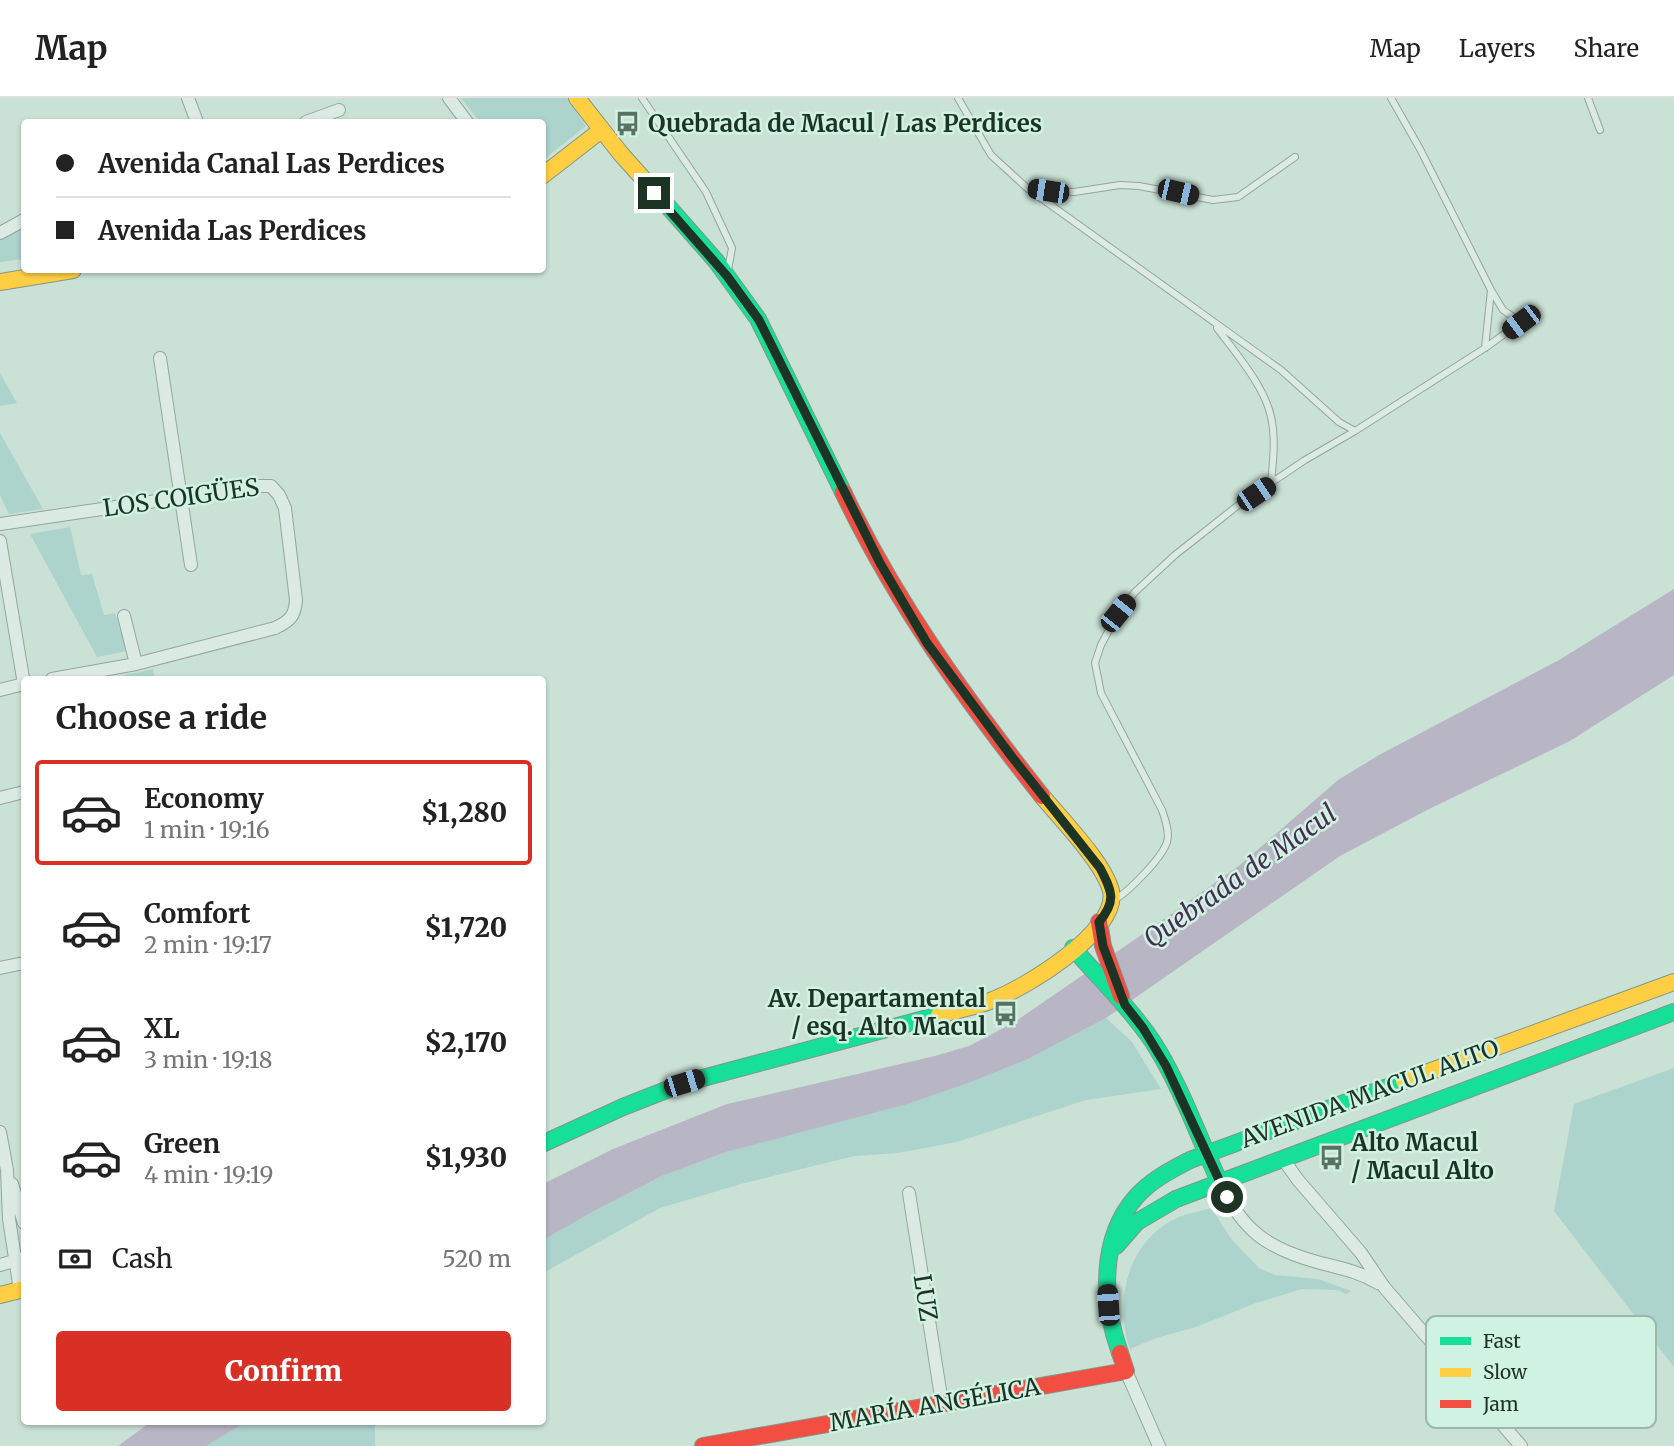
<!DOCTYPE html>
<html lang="en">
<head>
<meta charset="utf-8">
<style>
	:root { --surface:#fff; --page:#f2f2f2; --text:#222; --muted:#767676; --line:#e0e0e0; --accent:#d93025 }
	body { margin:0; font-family:Merriweather,serif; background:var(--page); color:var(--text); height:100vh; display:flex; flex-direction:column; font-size:26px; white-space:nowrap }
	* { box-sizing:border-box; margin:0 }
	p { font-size:23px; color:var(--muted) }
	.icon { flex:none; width:38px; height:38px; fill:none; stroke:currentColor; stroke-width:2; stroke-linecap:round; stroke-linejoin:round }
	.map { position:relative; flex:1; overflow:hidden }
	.sheet { position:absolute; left:21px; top:578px; width:525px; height:749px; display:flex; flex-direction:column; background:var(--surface); border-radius:7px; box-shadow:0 2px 5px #0004 }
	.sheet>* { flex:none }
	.guide { position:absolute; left:21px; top:21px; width:525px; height:154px; border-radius:7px; box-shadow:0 2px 5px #0004; display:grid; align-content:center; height:154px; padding:0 35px; background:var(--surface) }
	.end { position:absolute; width:32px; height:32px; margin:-16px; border:9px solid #1d3324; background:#fff; box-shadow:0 0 0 4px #fff }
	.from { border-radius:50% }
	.car { position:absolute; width:21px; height:42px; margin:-21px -10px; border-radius:9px; box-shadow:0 0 5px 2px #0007; background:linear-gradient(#222 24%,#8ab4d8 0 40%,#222 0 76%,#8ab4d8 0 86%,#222 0) }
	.guide b { display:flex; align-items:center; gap:24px; height:66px; font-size:26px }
	.guide b+b { border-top:2px solid var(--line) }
	.guide i { width:18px; height:18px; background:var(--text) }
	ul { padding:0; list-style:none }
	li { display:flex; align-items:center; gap:21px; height:105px; margin:0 14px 10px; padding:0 21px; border:4px solid transparent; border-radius:7px }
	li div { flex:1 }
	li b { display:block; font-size:26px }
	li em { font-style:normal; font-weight:800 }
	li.selected { border-color:var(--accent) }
	li>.icon { width:63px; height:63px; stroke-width:1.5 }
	h2 { padding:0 35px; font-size:32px; line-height:84px }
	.pay { display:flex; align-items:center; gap:18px; height:77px; padding:0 35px; font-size:26px }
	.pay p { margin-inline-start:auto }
	.cta { display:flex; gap:14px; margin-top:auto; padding:14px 35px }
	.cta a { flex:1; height:80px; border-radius:7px; background:var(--accent); color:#fff; font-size:28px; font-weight:800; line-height:80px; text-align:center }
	header { display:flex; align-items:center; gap:42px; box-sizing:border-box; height:98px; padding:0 35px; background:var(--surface); border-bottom:2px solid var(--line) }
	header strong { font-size:33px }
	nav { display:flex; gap:38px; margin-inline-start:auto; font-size:24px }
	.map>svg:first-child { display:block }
	.green { fill:#add3cd }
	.water { fill:#b8b6c4 }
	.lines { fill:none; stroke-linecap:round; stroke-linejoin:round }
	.lane-casing { stroke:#94a69c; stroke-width:8 }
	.street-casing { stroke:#94a69c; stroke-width:14 }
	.fast-casing { stroke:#84958b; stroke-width:18 }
	.slow-casing { stroke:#84958b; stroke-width:18 }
	.jam-casing { stroke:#84958b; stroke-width:18 }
	.lane { stroke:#dbeae3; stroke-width:6 }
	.street { stroke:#dbeae3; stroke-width:12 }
	.fast { stroke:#16e098; stroke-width:16 }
	.slow { stroke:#ffcf43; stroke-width:16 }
	.jam { stroke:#f24e42; stroke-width:16 }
	.route { stroke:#1d3324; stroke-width:9 }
	.labels { text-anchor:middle; stroke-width:5; stroke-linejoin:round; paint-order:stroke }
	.poi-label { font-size:24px; font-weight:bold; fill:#1d3324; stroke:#d0f2e3; text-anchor:start }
	.street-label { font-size:24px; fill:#1d3324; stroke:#d0f2e3 }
	.water-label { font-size:26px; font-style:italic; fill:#492d52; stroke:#d0f2e3 }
	.key { fill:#d0f2e3; stroke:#9ab9aa; stroke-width:2 }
	.key-label { font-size:19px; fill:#1d3324 }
</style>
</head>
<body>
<header>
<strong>Map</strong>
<nav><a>Map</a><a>Layers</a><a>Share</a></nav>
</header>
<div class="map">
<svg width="1674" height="1348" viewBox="0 0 1674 1348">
	<rect width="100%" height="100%" fill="#cae1d6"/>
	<path class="green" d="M461,0H567L586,28L543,62L542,24H480Z
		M24,127V161L0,164V142Z
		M0,275L17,305L0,308Z
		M0,336V335L43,411L9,416L0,397Z
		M70,429L81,477L92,476L104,517L115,515L127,553L97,559L30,436Z
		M153,571L155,581H112V580Z
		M1106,920L1132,944L1161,991L1086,1002L957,1044L898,1055L854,1058L741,1086L660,1110L543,1175L542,1142L594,1113L662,1078L726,1054L979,981L1028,961Z
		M1674,970V1269L1554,1113L1574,1006Z
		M1211,1110L1232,1142L1259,1170L1275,1177L1318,1181L1351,1193L1346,1196L1338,1192L1302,1191L1256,1205L1196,1229L1156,1240L1130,1251C1113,1203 1128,1141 1179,1119C1189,1115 1201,1113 1211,1110Z
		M248,1323H375V1348H206Z"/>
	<path class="water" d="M1674,491V577L1570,643L1429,711L1340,758L1106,920L1028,961L979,981L907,1006L726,1054L662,1078L594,1113L543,1142V1086L613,1051L727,1006L935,958L969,948L1013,925L1150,831L1240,767L1338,682L1379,657L1559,562Z
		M152,1323H248L206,1348H118Z"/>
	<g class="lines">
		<defs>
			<path id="lane" d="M642,0L706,94L732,150L728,172
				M958,0L991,57L1027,90L1281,272L1339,324L1355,333L1485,250L1521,224L1503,212L1491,192
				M1391,0L1420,51L1491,192L1485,250
				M1588,0L1600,32
				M1029,90L1074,94L1120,87L1139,88L1213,102L1238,99L1295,59
				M1217,230C1235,254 1265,289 1271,319C1276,341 1273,363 1271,385
				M1116,801C1130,792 1162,760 1167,744C1170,734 1165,721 1162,712L1101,595L1095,565L1101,547L1118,515L1135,494L1175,457L1241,405L1305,362L1355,333"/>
			<path id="street" d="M188,0L197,24
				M449,0L467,24
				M306,24L339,12
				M0,135L24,122
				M160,260L191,467
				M0,426L258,388H271L279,397L285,410L296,502C295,518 290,523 275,530L136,566L52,581
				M0,443L24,586
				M124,518L136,566
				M0,592L24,586
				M0,700L24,694
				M0,870L24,865
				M0,1034L7,1072L9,1121L20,1192
				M1283,1061L1298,1082L1361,1155L1384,1189L1521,1348
				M1220,1085C1243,1133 1267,1150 1317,1164C1339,1170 1358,1173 1378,1185
				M12,1086L24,1125
				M909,1095L942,1305
				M0,1167L24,1160
				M1126,1273L1159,1348"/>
			<path id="fast" d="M665,105L716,163L758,221L843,394
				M1073,850C1100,881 1130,910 1153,944C1181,988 1198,1038 1220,1085
				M542,1046L623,1009L684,985L939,917
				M1116,1148L1137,1124L1176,1101L1674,914
				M1120,1255C1102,1205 1099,1141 1136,1099C1151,1082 1171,1072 1190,1062L1404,983"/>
			<path id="slow" d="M577,0L621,56L665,105
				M542,78L600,33
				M0,184L73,172
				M939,917C956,912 974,909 990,903C1022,892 1120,833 1111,793C1104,765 1061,721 1042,698
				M1404,983L1674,884
				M0,1197L24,1191"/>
			<path id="jam" d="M843,394C896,505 966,602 1042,698
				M1099,824L1103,848L1121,898
				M703,1348L1126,1273L1120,1255"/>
		</defs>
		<use href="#lane" class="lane-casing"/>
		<use href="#street" class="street-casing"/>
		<use href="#fast" class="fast-casing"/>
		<use href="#slow" class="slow-casing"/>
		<use href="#jam" class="jam-casing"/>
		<use href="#lane" class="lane"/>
		<use href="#street" class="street"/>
		<use href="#fast" class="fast"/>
		<use href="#slow" class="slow"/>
		<use href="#jam" class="jam"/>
	</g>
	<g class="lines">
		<path class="route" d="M654,95L727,178L759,222L880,465L927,545L1012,659L1100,770C1112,793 1117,803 1099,824L1103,848L1125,907L1143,930L1166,968L1227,1099"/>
	</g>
	<defs>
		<symbol id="bus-bare" viewBox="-9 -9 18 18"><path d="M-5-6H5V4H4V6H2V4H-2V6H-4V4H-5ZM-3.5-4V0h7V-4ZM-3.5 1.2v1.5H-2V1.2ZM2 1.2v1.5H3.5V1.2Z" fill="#5a7062" stroke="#d0f2e3" stroke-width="2.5" paint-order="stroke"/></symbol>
	</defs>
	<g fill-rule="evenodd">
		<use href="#bus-bare" x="610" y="8" width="35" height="35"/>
		<use href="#bus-bare" x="988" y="898" width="35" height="35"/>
		<use href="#bus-bare" x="1314" y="1042" width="35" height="35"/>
	</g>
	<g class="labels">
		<g class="poi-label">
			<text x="648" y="34">Quebrada de Macul / Las Perdices</text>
			<text x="986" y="909" text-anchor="end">Av. Departamental<tspan x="986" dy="28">/ esq. Alto Macul</tspan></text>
			<text x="1351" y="1053">Alto Macul<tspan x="1351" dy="28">/ Macul Alto</tspan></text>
		</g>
		<g class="street-label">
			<text transform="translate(181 400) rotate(-8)" y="8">LOS COIGÜES</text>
			<text transform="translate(1370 996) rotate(-20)" y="8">AVENIDA MACUL ALTO</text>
			<text transform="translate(925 1200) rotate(81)" y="8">LUZ</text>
			<text transform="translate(935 1307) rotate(-10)" y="8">MARÍA ANGÉLICA</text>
		</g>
		<g class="water-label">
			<text transform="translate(1240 778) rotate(-35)" y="9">Quebrada de Macul</text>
		</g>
	</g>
	<rect x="1426" y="1218" width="230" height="112" rx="10" class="key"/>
	<rect x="1440" y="1239" width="31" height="8" fill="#16e098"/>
	<rect x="1440" y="1270" width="31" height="9" fill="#ffcf43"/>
	<rect x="1440" y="1302" width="31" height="8" fill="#f24e42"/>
	<g class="key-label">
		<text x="1483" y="1250">Fast</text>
		<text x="1483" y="1281">Slow</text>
		<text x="1483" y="1313">Jam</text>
	</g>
</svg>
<i class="end from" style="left:1227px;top:1099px"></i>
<i class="end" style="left:654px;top:95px"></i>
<i class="car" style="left:1048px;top:93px;rotate:279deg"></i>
<i class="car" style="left:1178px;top:94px;rotate:103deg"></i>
<i class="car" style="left:1521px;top:224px;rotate:233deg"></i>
<i class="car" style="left:1256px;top:396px;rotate:56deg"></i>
<i class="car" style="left:1118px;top:515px;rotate:39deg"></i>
<i class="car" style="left:684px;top:985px;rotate:73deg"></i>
<i class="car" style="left:1108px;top:1207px;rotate:356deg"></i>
<div class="guide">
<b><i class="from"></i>Avenida Canal Las Perdices</b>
<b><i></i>Avenida Las Perdices</b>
</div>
<section class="sheet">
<h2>Choose a ride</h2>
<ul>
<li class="selected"><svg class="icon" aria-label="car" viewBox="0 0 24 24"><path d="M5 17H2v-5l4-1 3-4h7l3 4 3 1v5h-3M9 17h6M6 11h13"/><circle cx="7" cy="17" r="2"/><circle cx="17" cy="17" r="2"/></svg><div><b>Economy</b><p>1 min · 19:16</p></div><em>$1,280</em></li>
<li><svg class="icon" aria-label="car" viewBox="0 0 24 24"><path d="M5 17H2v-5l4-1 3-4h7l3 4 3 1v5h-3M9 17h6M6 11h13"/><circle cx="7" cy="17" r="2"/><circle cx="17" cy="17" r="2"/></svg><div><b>Comfort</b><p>2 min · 19:17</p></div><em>$1,720</em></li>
<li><svg class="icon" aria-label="car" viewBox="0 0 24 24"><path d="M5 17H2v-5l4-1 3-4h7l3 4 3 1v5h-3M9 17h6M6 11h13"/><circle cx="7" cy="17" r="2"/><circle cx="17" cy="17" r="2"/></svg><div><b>XL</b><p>3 min · 19:18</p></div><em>$2,170</em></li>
<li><svg class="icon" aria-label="car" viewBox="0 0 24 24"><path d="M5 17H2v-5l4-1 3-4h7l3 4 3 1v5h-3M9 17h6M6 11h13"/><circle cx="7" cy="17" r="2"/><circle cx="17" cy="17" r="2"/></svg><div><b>Green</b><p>4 min · 19:19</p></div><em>$1,930</em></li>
</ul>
<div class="pay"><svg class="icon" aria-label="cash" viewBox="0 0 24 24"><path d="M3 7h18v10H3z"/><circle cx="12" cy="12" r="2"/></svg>Cash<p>520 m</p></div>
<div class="cta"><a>Confirm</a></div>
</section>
</div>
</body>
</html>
